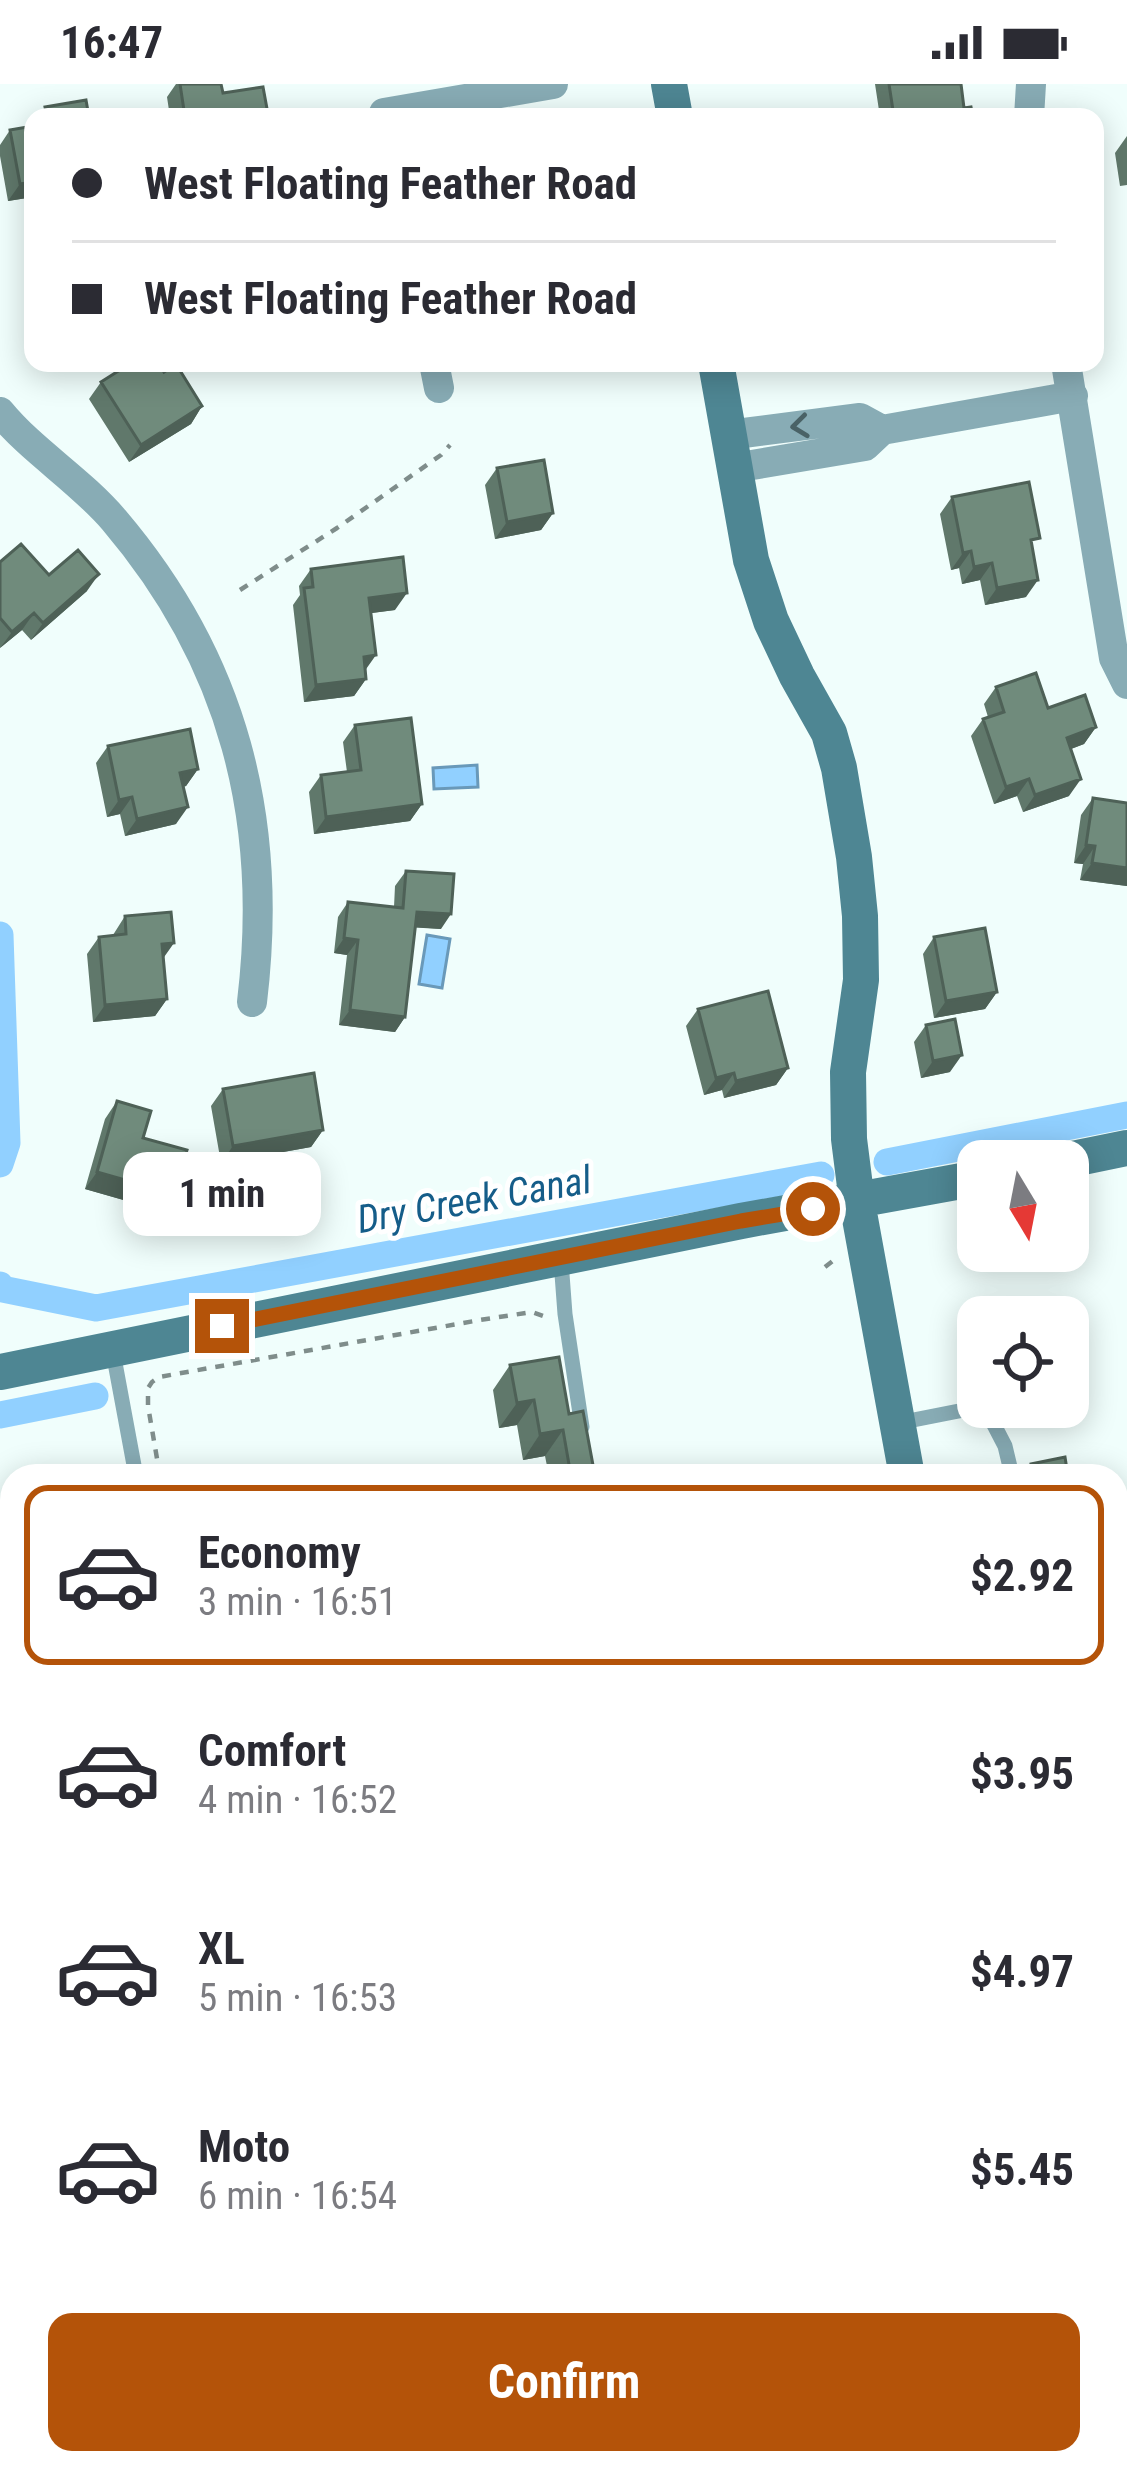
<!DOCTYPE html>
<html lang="en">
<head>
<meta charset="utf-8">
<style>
	:root { --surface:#fff; --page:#f2f2f3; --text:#2b2b33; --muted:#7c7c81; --line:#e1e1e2; --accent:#b45309 }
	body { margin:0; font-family:"Roboto Condensed",sans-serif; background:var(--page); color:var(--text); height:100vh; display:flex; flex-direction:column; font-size:45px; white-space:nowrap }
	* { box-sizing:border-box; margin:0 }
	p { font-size:39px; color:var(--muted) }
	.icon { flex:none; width:66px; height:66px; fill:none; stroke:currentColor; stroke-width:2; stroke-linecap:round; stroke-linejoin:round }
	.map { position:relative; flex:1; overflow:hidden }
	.side { position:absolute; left:0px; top:1380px; width:1128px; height:1011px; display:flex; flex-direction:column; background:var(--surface); border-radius:36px 36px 0 0; box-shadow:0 6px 30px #0003 }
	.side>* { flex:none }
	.banner { position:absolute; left:24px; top:24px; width:1080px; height:264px; border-radius:24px; box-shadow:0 6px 30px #0003; display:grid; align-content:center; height:264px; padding:0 48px; background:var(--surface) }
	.needle { width:78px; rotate:170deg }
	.fabs { position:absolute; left:957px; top:1056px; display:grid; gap:24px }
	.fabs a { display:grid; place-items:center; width:132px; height:132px; border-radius:24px; background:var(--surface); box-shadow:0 6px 30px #0003; font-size:60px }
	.end { position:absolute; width:54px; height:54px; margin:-27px; border:15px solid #b45309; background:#fff; box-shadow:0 0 0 6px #fff }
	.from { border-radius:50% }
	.bubble { position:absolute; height:84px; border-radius:24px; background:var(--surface); box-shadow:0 6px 30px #0003; font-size:39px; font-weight:700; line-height:84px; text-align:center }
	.banner b { display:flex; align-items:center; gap:42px; height:114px; font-size:45px }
	.banner b+b { border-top:3px solid var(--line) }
	.banner i { width:30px; height:30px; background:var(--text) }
	ul { padding:21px 0 0; list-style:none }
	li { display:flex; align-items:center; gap:36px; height:180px; margin:0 24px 18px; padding:0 24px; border:6px solid transparent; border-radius:24px }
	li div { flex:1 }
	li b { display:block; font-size:45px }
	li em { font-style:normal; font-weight:700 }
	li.active { border-color:var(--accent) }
	li>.icon { width:108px; height:108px; stroke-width:1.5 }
	.cta { display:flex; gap:24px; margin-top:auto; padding:24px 48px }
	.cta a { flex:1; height:138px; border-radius:24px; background:var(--accent); color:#fff; font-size:48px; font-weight:700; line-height:138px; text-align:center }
	.status { display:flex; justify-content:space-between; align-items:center; height:84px; padding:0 60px; background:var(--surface); direction:ltr }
	.status svg { height:33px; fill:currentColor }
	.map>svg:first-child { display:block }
	.water { fill:#91d0ff; stroke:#6999b9; stroke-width:3 }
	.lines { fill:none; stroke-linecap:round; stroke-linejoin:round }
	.canal { stroke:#91d0ff; stroke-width:27 }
	.path { stroke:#7f8d8b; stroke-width:4.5; stroke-dasharray:9 9; stroke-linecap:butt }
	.lane { stroke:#88acb5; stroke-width:15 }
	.street { stroke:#88acb5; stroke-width:30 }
	.secondary { stroke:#4e8693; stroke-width:36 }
	.wall { fill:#60786b }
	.shaded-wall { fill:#4e6157 }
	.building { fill:#708b7c; stroke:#4e6157; stroke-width:3 }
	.oneway { stroke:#4a6266 }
	.route { stroke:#b45309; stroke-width:15 }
	.labels { text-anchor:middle; stroke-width:10; stroke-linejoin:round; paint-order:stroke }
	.water-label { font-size:39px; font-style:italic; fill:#155d89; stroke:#fff }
</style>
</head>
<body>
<div class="status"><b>16:47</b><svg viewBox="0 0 49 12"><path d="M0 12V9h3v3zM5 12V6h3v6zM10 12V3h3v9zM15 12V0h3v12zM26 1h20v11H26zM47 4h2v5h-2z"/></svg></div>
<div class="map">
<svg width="1127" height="2389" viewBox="0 0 1127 2389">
	<rect width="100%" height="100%" fill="#f0fefc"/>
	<path class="water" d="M477,681L478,703L434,705L433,684Z
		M427,851L450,855L442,904L419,900Z"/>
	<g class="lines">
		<path class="canal" d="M0,851L7,1059L0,1080
			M887,1078L1127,1031
			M0,1201L2,1205L96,1224L821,1091
			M0,1331L95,1312"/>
		<path class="path" d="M240,506L337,444L441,371L450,361
			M825,1183L839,1172
			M160,1392L148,1322V1304L152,1298L159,1293L480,1236L532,1228L546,1233"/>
		<path class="lane" d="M561,1177L565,1230L582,1343
			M113,1268L136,1392
			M898,1339L969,1325L991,1335L1005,1362L1010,1383L1006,1392"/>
		<path class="street" d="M384,29L553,0
			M1029,33L1031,0
			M434,279L439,304
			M1066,279L1114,574L1127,600
			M0,328C33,368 80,396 114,436C234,577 274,736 252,918
			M882,346L1073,312
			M728,351L860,334L882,346L865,362L734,384
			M1116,1875L1127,1873
			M0,2264L12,2240
			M723,2389L756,2379"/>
		<path class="secondary" d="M669,0L675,33
			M716,279L751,476L771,537L797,592L829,649L839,684L854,773L860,832L861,896L848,988L849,1055L857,1118L907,1392
			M1063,1077L1127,1064
			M0,1288L741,1137L978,1094
			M1089,2379L1091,2389"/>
	</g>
	<path class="wall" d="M176,0H221L223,9L266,33H170L167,13Z
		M875,0H961L964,24L973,33H880Z
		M33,42V113L8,117L0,72V61L10,46Z
		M1127,52V101L1120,102L1115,69Z
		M164,288L202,322L191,340L129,378L89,315L101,298Z
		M497,384L553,429L541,446L495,455L485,401Z
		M952,413L1032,465L1026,513L985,521L980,496L962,500L959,484L951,486L940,430Z
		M0,478L49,491L87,507L31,556L22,546L0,564Z
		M311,485L395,526L371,529L365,586L366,595L354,612L304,618L293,521L300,511L299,502Z
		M996,603L1096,643L1084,660L1071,665L1069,712L1023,728L1017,712L994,720L971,652L983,635L988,633L984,620Z
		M355,641L422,720L410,737L314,750L309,708L321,691L347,688L343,658Z
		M108,662L198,685L186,702L183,703L176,740L125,752L120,730L107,733L96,679Z
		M1093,714L1127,802L1080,796L1083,780L1074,779L1081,731Z
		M406,787L441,845L415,843L405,933L395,948L339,941L347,871L334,869L338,833L348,818L394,823L395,802Z
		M125,832L167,915L155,932L93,938L87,870L99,853L113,851Z
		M934,853L997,908L985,925L934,934L923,870Z
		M698,925L788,984L776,1001L724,1014L722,1006L704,1011L686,942Z
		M926,941L950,988L921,994L914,958Z
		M223,1005L323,1046L311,1063L221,1079L211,1022Z
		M117,1017L143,1054L162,1127L85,1105L105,1035Z
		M510,1281L569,1330L595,1392H549L545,1372L523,1376L517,1341L499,1344L493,1306Z
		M993,1323H1033L1030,1328L1003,1332Z
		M1031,1380L1068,1392H1022Z
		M1127,2163V2189L1123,2169Z
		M377,2379H453L455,2389H380Z"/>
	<path class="shaded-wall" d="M33,98V113L8,117L20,100Z
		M202,322L191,340L129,378L141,361Z
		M553,429L541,446L495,455L507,438Z
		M971,467L959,484L951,486L963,469Z
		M992,479L980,496L962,500L974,483Z
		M99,490L87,507L31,556L43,539Z
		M1038,496L1026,513L985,521L997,504Z
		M407,509L395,526L357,531L369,514Z
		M34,529L22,546L0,564L12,548Z
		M376,571L364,588V573Z
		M366,595L354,612L304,618L316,601Z
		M1096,643L1084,660L1055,671L1067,654Z
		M198,685L186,702L168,706L180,689Z
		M1029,695L1017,712L994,720L1006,703Z
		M1081,695L1069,712L1023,728L1035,711Z
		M132,713L120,730L107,733L119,716Z
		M422,720L410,737L314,750L326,733Z
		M188,723L176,740L125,752L137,735Z
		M1086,761L1095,762L1083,780L1074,779Z
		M1092,779L1127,784V802L1080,796Z
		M417,828L451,830L441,845L406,843Z
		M344,854L358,856L347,871L334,869Z
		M174,859L162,876V860Z
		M997,908L985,925L934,934L946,917Z
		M167,915L155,932L93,938L105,921Z
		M350,926L405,933L395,948L339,941Z
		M962,971L950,988L921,994L933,977Z
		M788,984L776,1001L724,1014L736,997Z
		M734,989L722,1006L704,1011L716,994Z
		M323,1046L311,1063L221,1079L233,1062Z
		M97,1088L174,1110L162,1127L85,1105Z
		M534,1316L517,1341L499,1344L517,1319Z
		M1010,1323H1033L1030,1328L1003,1332Z
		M563,1346L545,1372L523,1376L540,1350Z
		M10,1495L0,1510V1497Z
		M1127,1680V1688L1116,1690L1117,1682Z"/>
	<path class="building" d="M180,0H221L223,9L263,3L268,30L255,33H185Z
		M889,0H961L964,24L971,23L973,33H894Z
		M86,16L89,33H47L45,23Z
		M33,42V98L20,100L10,46Z
		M131,279H159L164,288L176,280L202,322L141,361L101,298Z
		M544,376L553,429L507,438L497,384Z
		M1029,398L1040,454L1031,456L1038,496L997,504L992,479L974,483L971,467L963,469L952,413Z
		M21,460L49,491L78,466L99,490L43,539L34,529L12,548L0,534V478Z
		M403,473L407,509L369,514L376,571L364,573L366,595L316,601L304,504L313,503L311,485Z
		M1036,589L1048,624L1085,611L1096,643L1067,654L1081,695L1035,711L1029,695L1006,703L983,635L1004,628L996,603Z
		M411,634L422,720L326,733L321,691L361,686L355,641Z
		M190,645L198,685L180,689L188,723L137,735L132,713L119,716L108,662Z
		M1093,714L1127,719V784L1092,779L1095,762L1086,761Z
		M406,787L454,790L451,830L417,828L405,933L350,926L358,856L344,854L348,818L403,824Z
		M171,828L174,859L162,860L167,915L105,921L99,853L126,850L125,832Z
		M985,844L997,908L946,917L934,853Z
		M768,907L788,984L736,997L734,989L716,994L698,925Z
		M955,935L962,971L933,977L926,941Z
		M314,989L323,1046L233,1062L223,1005Z
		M117,1017L151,1027L143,1054L187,1066L174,1110L97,1088Z
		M559,1273L569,1330L583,1327L595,1392H571L563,1346L540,1350L534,1316L517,1319L510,1281Z
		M1065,1373L1068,1392H1033L1031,1380Z
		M0,1444L10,1495L0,1497Z
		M1127,1661V1680L1117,1682L1116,1663Z
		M401,2379H453L455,2389H397L395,2380Z"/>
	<defs><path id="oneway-chevron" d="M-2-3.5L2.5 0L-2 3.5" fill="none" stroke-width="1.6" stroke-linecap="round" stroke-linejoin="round" transform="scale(3)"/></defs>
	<use class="oneway" href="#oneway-chevron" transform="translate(800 342) rotate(173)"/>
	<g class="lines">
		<path class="route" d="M222,1242L741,1137L813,1125"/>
	</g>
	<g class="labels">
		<g class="water-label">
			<text transform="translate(474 1115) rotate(-10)" y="14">Dry Creek Canal</text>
		</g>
	</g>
</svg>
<div class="fabs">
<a><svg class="needle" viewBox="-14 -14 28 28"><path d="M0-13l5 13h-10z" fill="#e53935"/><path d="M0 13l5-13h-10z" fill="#7c7c81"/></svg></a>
<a><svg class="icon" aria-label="locate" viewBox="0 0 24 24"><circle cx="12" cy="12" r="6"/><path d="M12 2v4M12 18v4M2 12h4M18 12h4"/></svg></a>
</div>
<i class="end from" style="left:813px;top:1125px"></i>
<i class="end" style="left:222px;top:1242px"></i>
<div class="bubble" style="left:123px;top:1068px;width:198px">1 min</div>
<div class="banner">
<b><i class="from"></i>West Floating Feather Road</b>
<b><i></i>West Floating Feather Road</b>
</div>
<section class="side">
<ul>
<li class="active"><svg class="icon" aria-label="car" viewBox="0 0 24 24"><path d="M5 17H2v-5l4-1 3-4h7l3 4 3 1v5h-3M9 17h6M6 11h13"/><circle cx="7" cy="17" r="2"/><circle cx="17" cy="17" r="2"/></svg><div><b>Economy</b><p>3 min · 16:51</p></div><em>$2.92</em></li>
<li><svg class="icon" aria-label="car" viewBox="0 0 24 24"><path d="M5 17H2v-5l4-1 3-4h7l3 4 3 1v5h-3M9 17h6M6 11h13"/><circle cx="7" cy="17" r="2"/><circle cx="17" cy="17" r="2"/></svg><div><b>Comfort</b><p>4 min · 16:52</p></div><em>$3.95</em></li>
<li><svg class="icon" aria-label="car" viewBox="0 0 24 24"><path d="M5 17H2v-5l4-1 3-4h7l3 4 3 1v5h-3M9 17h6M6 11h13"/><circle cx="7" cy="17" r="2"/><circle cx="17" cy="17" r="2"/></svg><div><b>XL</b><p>5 min · 16:53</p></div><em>$4.97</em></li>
<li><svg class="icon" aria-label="car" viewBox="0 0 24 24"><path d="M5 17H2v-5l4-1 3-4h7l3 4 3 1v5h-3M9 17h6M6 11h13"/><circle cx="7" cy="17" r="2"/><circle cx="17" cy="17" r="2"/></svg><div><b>Moto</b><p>6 min · 16:54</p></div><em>$5.45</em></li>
</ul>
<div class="cta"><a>Confirm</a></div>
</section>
</div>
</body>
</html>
